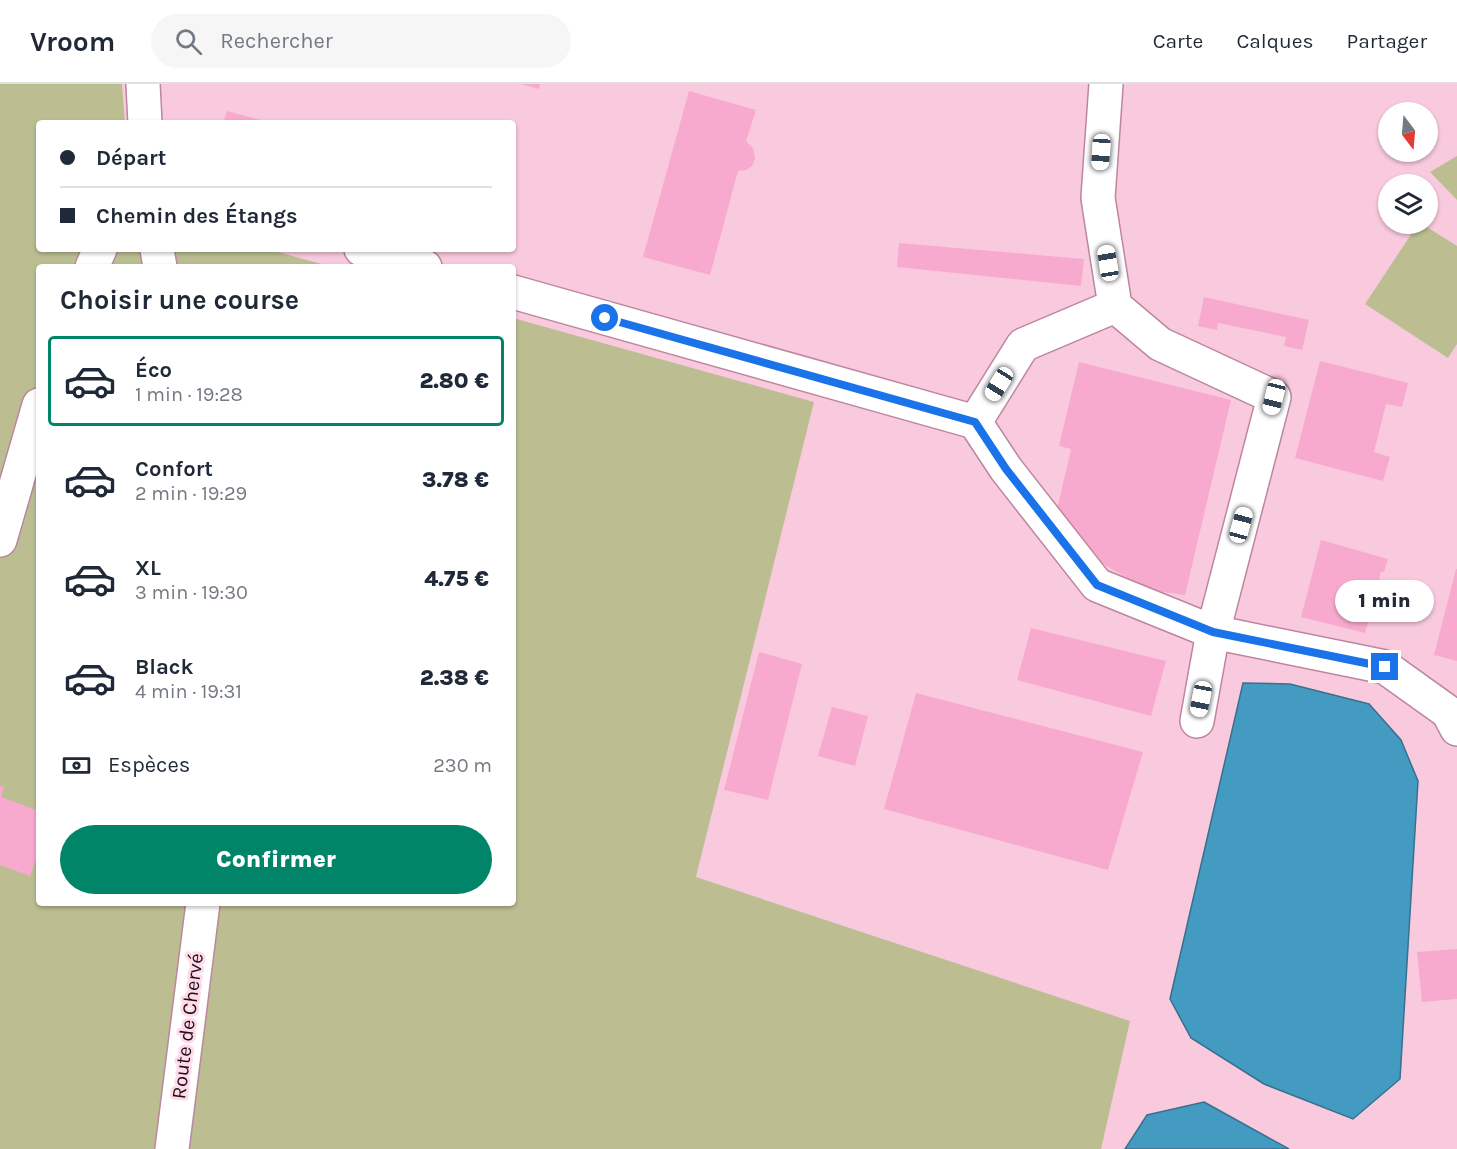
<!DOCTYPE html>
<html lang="fr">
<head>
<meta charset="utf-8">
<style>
	:root { --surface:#fff; --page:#f6f6f7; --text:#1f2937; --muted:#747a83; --line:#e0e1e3; --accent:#008569 }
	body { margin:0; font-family:Karla,sans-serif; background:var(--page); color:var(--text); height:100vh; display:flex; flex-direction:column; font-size:22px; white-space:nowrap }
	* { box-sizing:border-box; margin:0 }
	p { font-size:20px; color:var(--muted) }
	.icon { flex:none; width:33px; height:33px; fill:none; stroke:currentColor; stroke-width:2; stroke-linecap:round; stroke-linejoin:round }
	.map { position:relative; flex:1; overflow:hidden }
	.drawer { position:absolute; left:36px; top:180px; width:480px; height:642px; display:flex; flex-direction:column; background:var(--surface); border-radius:6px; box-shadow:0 2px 4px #0004 }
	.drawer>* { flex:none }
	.guide { position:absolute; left:36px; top:36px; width:480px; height:132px; border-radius:6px; box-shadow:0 2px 4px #0004; display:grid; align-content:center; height:132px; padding:0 24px; background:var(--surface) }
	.needle { width:39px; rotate:164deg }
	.fabs { position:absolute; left:1378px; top:18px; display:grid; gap:12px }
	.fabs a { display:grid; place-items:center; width:60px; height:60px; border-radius:50%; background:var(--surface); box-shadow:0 2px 4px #0004; font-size:30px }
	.end { position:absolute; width:27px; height:27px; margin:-14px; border:8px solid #1a73e8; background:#fff; box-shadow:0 0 0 3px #fff }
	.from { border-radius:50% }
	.bubble { position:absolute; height:42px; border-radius:21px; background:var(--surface); box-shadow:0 2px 4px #0004; font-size:20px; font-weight:800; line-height:42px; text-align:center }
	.car { position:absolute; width:18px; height:36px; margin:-18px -9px; border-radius:8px; box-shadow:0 0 4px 2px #0007; background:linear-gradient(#fff 24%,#345 0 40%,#fff 0 76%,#345 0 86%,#fff 0) }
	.guide b { display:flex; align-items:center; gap:21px; height:57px; font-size:22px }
	.guide b+b { border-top:2px solid var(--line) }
	.guide i { width:15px; height:15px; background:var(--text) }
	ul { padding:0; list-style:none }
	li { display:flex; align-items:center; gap:18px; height:90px; margin:0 12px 9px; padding:0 12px; border:3px solid transparent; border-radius:6px }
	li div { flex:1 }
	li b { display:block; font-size:22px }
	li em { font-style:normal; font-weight:800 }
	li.on { border-color:var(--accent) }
	li>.icon { width:54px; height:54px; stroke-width:1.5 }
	h2 { padding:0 24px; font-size:27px; line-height:72px }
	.pay { display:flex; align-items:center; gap:15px; height:66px; padding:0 24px; font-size:22px }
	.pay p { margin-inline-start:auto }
	.action { display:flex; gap:12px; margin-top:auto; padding:12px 24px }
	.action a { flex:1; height:69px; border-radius:36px; background:var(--accent); color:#fff; font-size:24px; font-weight:800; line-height:69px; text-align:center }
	header { display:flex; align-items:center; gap:36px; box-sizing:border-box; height:84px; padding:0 30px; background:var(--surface); border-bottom:2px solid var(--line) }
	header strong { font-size:28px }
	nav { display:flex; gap:33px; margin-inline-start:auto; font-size:21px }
	.search { width:420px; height:54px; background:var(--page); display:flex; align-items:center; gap:15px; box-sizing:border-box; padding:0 21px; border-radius:33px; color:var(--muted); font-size:22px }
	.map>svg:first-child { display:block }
	.green { fill:#bcbe92 }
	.water { fill:#449bc2; stroke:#39708e; stroke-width:1.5 }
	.building { fill:#f8aace }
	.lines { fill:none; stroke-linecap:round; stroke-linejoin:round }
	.minor-casing { stroke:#bc869e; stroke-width:36 }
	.minor { stroke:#fff; stroke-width:33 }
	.route { stroke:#1a73e8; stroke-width:8 }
	.labels { text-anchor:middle; stroke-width:6; stroke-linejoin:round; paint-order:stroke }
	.street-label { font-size:20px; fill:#200d16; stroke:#ffdbea }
</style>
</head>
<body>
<header>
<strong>Vroom</strong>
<div class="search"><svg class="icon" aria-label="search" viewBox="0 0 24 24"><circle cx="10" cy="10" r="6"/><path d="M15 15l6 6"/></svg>Rechercher</div>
<nav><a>Carte</a><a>Calques</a><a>Partager</a></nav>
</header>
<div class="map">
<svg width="1457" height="1065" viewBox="0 0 1457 1065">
	<rect width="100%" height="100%" fill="#f9cade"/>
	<path class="green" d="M0,0H122L125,39H39V165H267L332,183H39V819H513V234L814,318L696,793L1130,937L1101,1065H0Z
		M1457,72V116L1430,88Z
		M1418,140H1422L1457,162V260L1448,274L1365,220Z"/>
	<path class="water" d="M1243,599L1290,600L1369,620L1401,656L1418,697L1400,995L1353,1035L1264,1000L1191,954L1170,915Z
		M1204,1018L1289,1065H1125L1147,1031Z"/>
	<path class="building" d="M521,0H540L539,5Z
		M689,7L756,26L746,57L753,64L755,74L752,82L746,86L738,87L710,191L643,173Z
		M227,27L261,36L260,39H223Z
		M899,159L1084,175L1081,202L897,183Z
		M1204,213L1309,236L1302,266L1284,262L1286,253L1218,239L1217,246L1198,242Z
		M1320,277L1408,299L1402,323L1386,320L1374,368L1390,373L1383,397L1295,374Z
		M1079,278L1231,316L1185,511L1148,506L1084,469L1056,430L1071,365L1059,362Z
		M1321,456L1388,475L1384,488H1381L1365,549L1301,533Z
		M1456,485H1457V577L1434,571Z
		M1031,544L1166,577L1151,632L1017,596Z
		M759,568L802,580L768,716L724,706Z
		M916,609L1143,668L1108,786L884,725Z
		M832,623L868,632L855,682L818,672Z
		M0,702L4,703L1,713L39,727V768L30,792L0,781Z
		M1457,865V915L1422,918L1417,868Z"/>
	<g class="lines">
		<defs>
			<path id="minor" d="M143,0L145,39
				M157,165L160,183
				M361,165L425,183
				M92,183L100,165
				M513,208L975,338
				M1115,222L1160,260L1274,313L1213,548L1197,637
				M975,338L1006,385L1097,501L1213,548L1385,583L1448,628L1457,645
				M975,338L1023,261L1115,222L1098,114L1106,0
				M0,456L39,321
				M172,1065L203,819"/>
		</defs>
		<use href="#minor" class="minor-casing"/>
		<use href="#minor" class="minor"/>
	</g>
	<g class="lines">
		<path class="route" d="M605,234L975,338L1006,385L1097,501L1213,548L1385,583"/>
	</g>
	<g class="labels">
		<g class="street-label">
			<text transform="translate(187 942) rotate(-83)" y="7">Route de Chervé</text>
		</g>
	</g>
</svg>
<div class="fabs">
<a><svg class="needle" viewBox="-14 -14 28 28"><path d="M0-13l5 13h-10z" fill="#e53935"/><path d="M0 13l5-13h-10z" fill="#747a83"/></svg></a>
<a><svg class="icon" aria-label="layers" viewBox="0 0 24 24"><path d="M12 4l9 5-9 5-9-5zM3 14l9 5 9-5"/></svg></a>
</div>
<i class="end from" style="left:605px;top:234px"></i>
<i class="end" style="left:1385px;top:583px"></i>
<div class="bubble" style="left:1335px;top:496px;width:99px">1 min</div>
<i class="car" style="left:1101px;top:68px;rotate:184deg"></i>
<i class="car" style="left:1108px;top:179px;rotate:351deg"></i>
<i class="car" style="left:999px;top:300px;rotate:212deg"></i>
<i class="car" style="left:1274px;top:313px;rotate:194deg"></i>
<i class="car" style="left:1241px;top:441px;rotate:15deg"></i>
<i class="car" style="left:1201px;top:615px;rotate:191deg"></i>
<div class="guide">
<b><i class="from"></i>Départ</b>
<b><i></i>Chemin des Étangs</b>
</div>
<section class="drawer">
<h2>Choisir une course</h2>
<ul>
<li class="on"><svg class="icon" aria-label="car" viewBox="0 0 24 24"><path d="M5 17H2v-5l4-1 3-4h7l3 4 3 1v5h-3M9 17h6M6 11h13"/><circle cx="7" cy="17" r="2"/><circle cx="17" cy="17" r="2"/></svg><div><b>Éco</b><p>1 min · 19:28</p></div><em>2.80 €</em></li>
<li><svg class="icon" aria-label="car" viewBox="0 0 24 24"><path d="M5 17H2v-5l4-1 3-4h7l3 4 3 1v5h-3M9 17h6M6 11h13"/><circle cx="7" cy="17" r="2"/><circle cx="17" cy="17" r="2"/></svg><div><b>Confort</b><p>2 min · 19:29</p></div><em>3.78 €</em></li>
<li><svg class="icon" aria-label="car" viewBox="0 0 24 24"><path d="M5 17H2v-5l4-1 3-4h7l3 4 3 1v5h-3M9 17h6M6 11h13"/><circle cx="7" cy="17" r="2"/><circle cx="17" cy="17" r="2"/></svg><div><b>XL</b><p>3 min · 19:30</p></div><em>4.75 €</em></li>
<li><svg class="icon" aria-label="car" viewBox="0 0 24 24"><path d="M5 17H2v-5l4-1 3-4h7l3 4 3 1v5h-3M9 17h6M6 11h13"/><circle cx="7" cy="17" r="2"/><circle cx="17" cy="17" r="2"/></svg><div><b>Black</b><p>4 min · 19:31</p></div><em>2.38 €</em></li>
</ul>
<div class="pay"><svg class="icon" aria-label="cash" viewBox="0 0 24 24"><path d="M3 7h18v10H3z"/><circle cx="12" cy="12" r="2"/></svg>Espèces<p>230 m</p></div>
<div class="action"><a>Confirmer</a></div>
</section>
</div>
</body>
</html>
